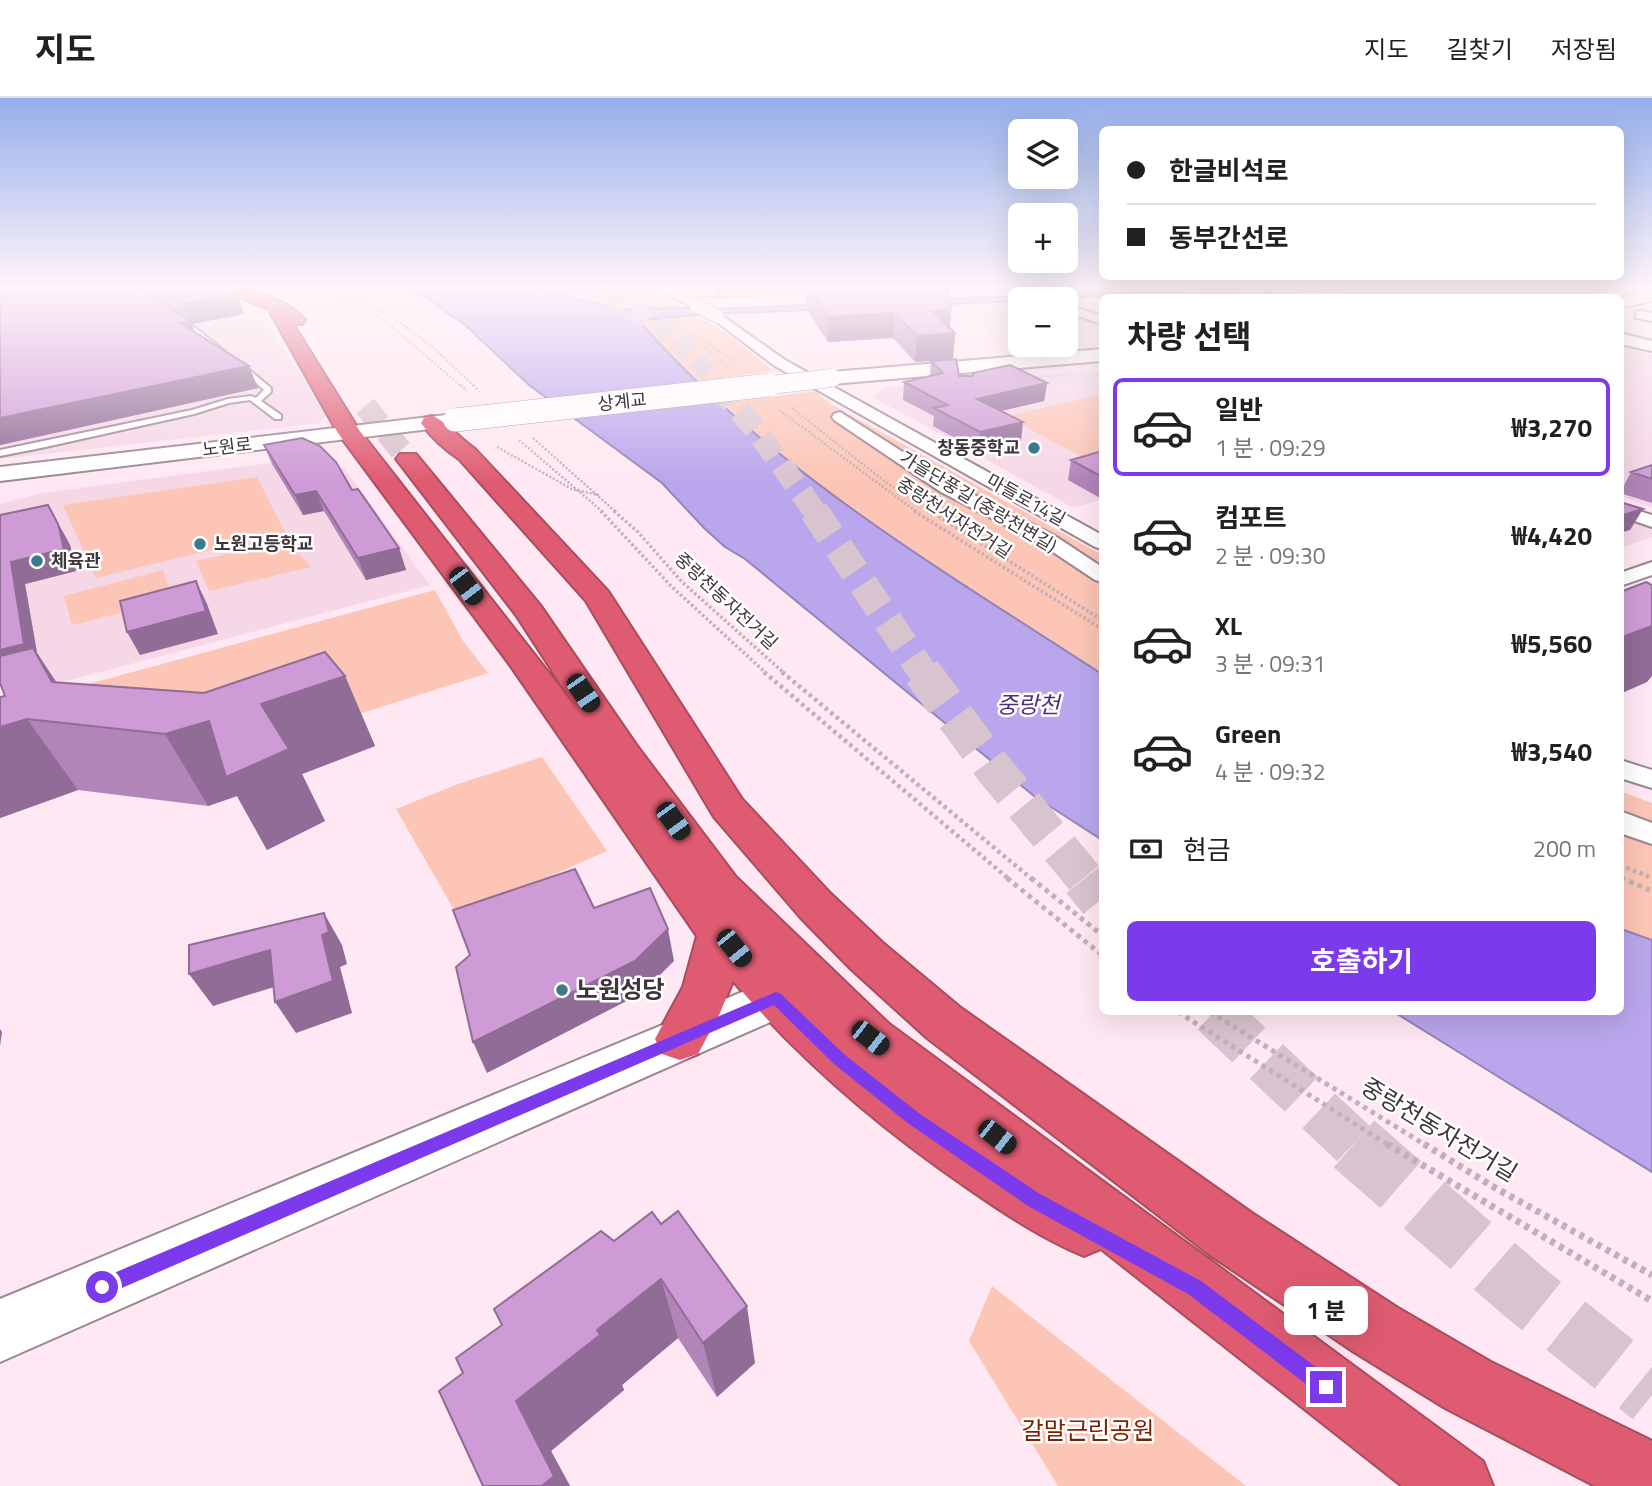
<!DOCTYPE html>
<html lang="ko">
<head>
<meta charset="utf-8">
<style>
	:root { --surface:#fff; --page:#f2f2f2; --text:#202124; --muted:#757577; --line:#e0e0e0; --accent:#7c3aed }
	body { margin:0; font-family:"Titillium Web","Noto Sans KR",sans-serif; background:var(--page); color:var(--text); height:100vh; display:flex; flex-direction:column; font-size:26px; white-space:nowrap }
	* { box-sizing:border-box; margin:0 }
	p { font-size:23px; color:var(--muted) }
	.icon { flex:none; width:38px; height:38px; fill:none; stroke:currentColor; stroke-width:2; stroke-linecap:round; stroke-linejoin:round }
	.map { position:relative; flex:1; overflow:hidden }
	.sheet { position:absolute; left:1099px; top:196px; width:525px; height:721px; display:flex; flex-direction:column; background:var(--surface); border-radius:10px; box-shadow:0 7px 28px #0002 }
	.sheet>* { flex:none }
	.top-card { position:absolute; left:1099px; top:28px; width:525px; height:154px; border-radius:10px; box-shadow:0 7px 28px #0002; display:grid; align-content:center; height:154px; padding:0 28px; background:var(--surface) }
	.fabs { position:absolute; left:1008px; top:21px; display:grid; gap:14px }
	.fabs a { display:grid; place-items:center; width:70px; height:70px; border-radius:10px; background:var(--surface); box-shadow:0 7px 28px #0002; font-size:35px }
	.end { position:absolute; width:32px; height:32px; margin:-16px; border:9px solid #7c3aed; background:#fff; box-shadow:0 0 0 4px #fff }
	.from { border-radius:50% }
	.bubble { position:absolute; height:49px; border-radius:10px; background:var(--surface); box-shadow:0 7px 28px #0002; font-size:23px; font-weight:700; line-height:49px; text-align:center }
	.car { position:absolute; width:21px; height:42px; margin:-21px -10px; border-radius:9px; box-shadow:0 0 5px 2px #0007; background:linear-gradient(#222 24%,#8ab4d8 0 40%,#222 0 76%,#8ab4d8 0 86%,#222 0) }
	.top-card b { display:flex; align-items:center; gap:24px; height:66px; font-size:26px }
	.top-card b+b { border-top:2px solid var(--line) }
	.top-card i { width:18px; height:18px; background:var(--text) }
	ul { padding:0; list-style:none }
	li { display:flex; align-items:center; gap:21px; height:98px; margin:0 14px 10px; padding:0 14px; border:4px solid transparent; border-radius:10px }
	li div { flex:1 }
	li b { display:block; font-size:26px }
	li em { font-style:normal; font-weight:700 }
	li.active { border-color:var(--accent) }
	li>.icon { width:63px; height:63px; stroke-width:1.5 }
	h2 { padding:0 28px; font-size:32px; line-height:84px }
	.pay { display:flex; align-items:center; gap:18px; height:77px; padding:0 28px; font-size:26px }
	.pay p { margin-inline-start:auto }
	.cta { display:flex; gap:14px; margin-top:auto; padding:14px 28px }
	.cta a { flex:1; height:80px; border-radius:10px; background:var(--accent); color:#fff; font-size:28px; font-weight:700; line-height:80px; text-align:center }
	header { display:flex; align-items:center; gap:42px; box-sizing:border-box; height:98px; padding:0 35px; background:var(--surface); border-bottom:2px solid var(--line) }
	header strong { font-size:33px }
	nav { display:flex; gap:38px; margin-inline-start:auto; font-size:24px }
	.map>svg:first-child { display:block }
	.built { fill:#f5d7e6 }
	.green { fill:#fcc5b5 }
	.water { fill:#b9a6ec; stroke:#9484b7; stroke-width:2 }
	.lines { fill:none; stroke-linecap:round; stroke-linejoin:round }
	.highway-tunnel-far5 { stroke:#d8c4ce; stroke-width:18; stroke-dasharray:18 9; stroke-linecap:butt }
	.highway-tunnel-far4 { stroke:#d8c4ce; stroke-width:23; stroke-dasharray:23 11; stroke-linecap:butt }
	.highway-tunnel-far3 { stroke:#d8c4ce; stroke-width:29; stroke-dasharray:29 15; stroke-linecap:butt }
	.highway-tunnel-far2 { stroke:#d8c4ce; stroke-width:38; stroke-dasharray:38 18; stroke-linecap:butt }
	.highway-tunnel-far1 { stroke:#d8c4ce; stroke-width:48; stroke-dasharray:48 24; stroke-linecap:butt }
	.highway-tunnel { stroke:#d8c4ce; stroke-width:62; stroke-dasharray:62 31; stroke-linecap:butt }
	.lane-casing { stroke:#9b8791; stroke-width:4 }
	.street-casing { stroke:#9b8791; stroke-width:4 }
	.secondary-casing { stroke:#9b8791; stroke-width:4 }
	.highway-casing { stroke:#a74e5e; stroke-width:4 }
	.path-far5 { stroke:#c2b0b8; stroke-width:2; stroke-dasharray:2 2; stroke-linecap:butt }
	.path-far4 { stroke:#c2b0b8; stroke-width:2.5; stroke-dasharray:2 2; stroke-linecap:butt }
	.path-far3 { stroke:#c2b0b8; stroke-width:3.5; stroke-dasharray:2.5 2.5; stroke-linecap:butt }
	.path-far2 { stroke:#c2b0b8; stroke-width:4.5; stroke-dasharray:3.5 3.5; stroke-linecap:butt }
	.path-far1 { stroke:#c2b0b8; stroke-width:5; stroke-dasharray:4.5 4.5; stroke-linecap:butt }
	.path { stroke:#c2b0b8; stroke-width:7; stroke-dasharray:5 5; stroke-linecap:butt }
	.lane { fill:#fff; fill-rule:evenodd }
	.street { fill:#fff; fill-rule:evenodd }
	.secondary { fill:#fff; fill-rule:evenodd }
	.highway { fill:#df5b72; fill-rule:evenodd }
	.street-bridge-casing { stroke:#9b8791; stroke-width:15; stroke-linecap:butt }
	.secondary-bridge-far1-casing { stroke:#9b8791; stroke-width:19; stroke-linecap:butt }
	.secondary-bridge-casing { stroke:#9b8791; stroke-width:24; stroke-linecap:butt }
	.street-bridge { stroke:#fff; stroke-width:13 }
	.secondary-bridge-far1 { stroke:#fff; stroke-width:18 }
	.secondary-bridge { stroke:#fff; stroke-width:23 }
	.wall { fill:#b185b8 }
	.shaded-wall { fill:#906c96 }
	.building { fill:#ce9bd6; stroke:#906c96; stroke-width:2 }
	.route { fill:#7c3aed }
	.poi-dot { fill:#3a7a8e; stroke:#fff; stroke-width:2.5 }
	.labels { text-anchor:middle; stroke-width:5; stroke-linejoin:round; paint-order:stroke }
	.far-street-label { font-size:18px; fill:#3e363a; stroke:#fff }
	.far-poi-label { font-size:18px; font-weight:bold; fill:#3e363a; stroke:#fff; text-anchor:start }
	.water-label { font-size:23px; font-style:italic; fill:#4b2d7e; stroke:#fff }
	.near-poi-label { font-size:24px; font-weight:bold; fill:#3e363a; stroke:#fff; text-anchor:start }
	.near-street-label { font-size:24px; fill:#3e363a; stroke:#fff }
	.near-park-label { font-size:24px; fill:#7d2200; stroke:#fff }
</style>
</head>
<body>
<header>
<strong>지도</strong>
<nav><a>지도</a><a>길찾기</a><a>저장됨</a></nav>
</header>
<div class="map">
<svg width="1652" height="1388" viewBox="0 0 1652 1388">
	<rect width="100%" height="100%" fill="#ffe8f3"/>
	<path class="built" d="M0,190H189L257,218L272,232L294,268L329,313L320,325L0,361Z
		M1620,247L1652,256V410L1621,398Z
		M1102,272V401L1074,410L873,299L886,289Z
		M322,358L345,371L430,487L6,599L0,578V406L42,395Z
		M1620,417L1652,429V439L1621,450Z"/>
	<path class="green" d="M537,190H647L684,210L622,212Z
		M695,217L728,236L774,273L699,283L666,253L639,222Z
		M815,293L831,306L1102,457V576C973,492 836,412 723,305Z
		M1102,296V359H1082L1011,321L1013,317Z
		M257,379L285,434L96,480L63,407Z
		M287,443L311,469L209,493L196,463Z
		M163,472L173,502L72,527L64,498Z
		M435,492L463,543L488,575L245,652L0,610Z
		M542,659L607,753L458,819L396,711L458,686Z
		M1620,693L1652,705V842L1621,831Z
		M992,1188L1246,1388H1058L969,1243Z"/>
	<path class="water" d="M396,190H537L622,212L1252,190H1387L1020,201V203L692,217L639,223C768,370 940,471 1102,576V742L1034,698L745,461L725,449L704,430L662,385L529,287L465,227L426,200Z
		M1621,831L1652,842V1074L1394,914H1620Z"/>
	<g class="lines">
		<path class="highway-tunnel-far5" d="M584,190C645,210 679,240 720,289"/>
		<path class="highway-tunnel-far4" d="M718,287L760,337L815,414
			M365,308L408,361"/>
		<path class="highway-tunnel-far3" d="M814,413L923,575"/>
		<path class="highway-tunnel-far2" d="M922,574L993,670L1086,782"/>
		<path class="highway-tunnel-far1" d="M1085,780L1102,801
			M1214,914L1356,1048"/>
		<path class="highway-tunnel" d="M1354,1046L1523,1193L1652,1297"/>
		<defs>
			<path id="lane" d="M177,219H181L226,254V256H222L177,221Z
				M238,266H242L271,290V294L261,303L281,317V321H275L250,302L229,305L194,316L41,350L0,358V352L192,312L228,301L251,298L256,300L264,292L238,268Z"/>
			<path id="street" d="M655,190H670L694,201L843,196L849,200L843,204L696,211Z
				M1021,190H1143L1137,193L912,200L906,197L912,194Z
				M1414,190H1503L1497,193L1358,200H1261L1266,196Z
				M1066,206L1102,218V226L1066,214Z
				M1640,213L1652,215V223L1636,220V214Z
				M717,214L785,262L1102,437V451L1095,449L775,268L713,221V215Z
				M840,314L953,386L1055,438L1102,469V484L1095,482L1041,446L941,394L834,322L832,319L834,316Z
				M1620,407L1652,417V429L1620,418Z
				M1652,464V477L1620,488V475Z
				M1620,662L1652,672V690L1620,680Z
				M1620,713L1652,725V746L1620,735Z"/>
			<path id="secondary" d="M1417,190H1444L1470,197L1472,200H1443L1419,193Z
				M1652,193V203L1620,210V200Z
				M1620,235L1652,243V253L1620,246Z
				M1102,251V263L832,286L822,280L832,274Z
				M455,316L463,317L466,322L463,327L0,383V369Z
				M776,880L793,886L800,900L793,914L0,1264V1201Z"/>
			<path id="highway" d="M221,190C248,190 286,200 305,222L302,226H293L359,332L577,611L516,517L400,366L396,361L400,356H416L540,507L637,648L736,779L888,925L1483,1363L1493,1388H1402L1101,1151L1084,1158C1043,1141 1005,1116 969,1091C881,1031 802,964 733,883L720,915L698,956L680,962L662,956L655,941L683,889L697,838L510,567L338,335L269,212Z
				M432,318C444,321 462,343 475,351L608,493L742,701L831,796L883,845L961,910L1252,1115L1398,1210L1491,1264L1652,1343V1388H1595L1445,1310L1354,1254L1210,1157L927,940L851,871L801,820L714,719L586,503L459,361C444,351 432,340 421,325L424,320Z"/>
		</defs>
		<use href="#lane" class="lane-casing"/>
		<use href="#street" class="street-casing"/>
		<use href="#secondary" class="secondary-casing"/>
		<use href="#highway" class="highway-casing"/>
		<path class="path-far5" d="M322,190L384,222L462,289
			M332,190L392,219L435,251L475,289
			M575,190L644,210L700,245L722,264
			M1155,192L1210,190
			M1168,200L1247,197
			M636,204L652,209L736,264"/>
		<path class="path-far4" d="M461,287L467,293
			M473,287L479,293
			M792,310L888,386L932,414
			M779,312L917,414
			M533,340L616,414
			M519,342L603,414
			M497,349L572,391L599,397"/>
		<path class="path-far3" d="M601,413L671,488L766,575
			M614,413L638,434L682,484L784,575
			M914,413L1102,531
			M930,413L1102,522"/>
		<path class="path-far2" d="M764,574L1010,782
			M782,574L1033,782
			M1620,767L1652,780
			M1620,780L1626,782"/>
		<path class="path-far1" d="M1007,780L1102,857
			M1031,780L1102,837
			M1621,780L1652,793
			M1178,914L1390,1048
			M1210,914L1427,1048"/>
		<path class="path" d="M1387,1046L1652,1203
			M1424,1046L1492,1088L1652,1177"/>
		<use href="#lane" class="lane"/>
		<use href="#street" class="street"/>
		<use href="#secondary" class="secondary"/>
		<use href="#highway" class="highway"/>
		<defs>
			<path id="street-bridge" d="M1027,195L1043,201
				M696,207L717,218"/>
			<path id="secondary-bridge-far1" d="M753,289L832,280"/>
			<path id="secondary-bridge" d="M455,322L769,287"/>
		</defs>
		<use href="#street-bridge" class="street-bridge-casing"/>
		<use href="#secondary-bridge-far1" class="secondary-bridge-far1-casing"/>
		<use href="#secondary-bridge" class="secondary-bridge-casing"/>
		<use href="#street-bridge" class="street-bridge"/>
		<use href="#secondary-bridge-far1" class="secondary-bridge-far1"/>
		<use href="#secondary-bridge" class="secondary-bridge"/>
	</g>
	<path class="wall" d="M0,190H219L237,196L244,216L192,226L191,225L195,235L258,290L0,347Z
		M715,190H947L951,211L950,230L955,235L953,261L915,264L893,240L828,244L805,209V194L717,197Z
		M931,263L959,278L1047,285L1044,303L1001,313L1021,343L978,353L933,328L934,318L903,302L904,284L930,278Z
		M264,347L352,392L399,450L406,472L366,482L324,413L303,417L272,366Z
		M1102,353V401L1068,382L1071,362Z
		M1652,367V405L1620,395L1631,374Z
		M48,407L70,447L76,473L25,486L37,555L56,584L204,595L345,578L375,648L302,676L325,723L267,752L237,698L208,708L78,692L0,720V599L5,598L0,417Z
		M661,1126L755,1265L717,1299L678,1240L622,1287L624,1292L551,1353L570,1388H483L463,1275L614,1143Z"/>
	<path class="shaded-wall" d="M237,196L244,216L192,226L184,206Z
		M951,211L949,236L931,213Z
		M894,215L893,240L828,244V219Z
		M191,224L199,244L180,225Z
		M955,235L953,261L915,264L917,238Z
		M249,268L258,290L0,347V320Z
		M1047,285L1044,303L975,319L977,301Z
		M1023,324L1021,343L978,353L980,334Z
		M316,393L324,413L303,417L295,397Z
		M48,407L70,447L76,473L25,486L37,555L80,620L0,579V552L11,464Z
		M1643,411L1630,432L1620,435V418Z
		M399,450L406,472L366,482L358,460Z
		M196,483L207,506L218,536L140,557L127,534Z
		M1652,528V578L1647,584L1620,596V540Z
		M345,578L375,648L302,676L325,723L267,752L237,698L208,708L165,636L261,606Z
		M27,621L78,692L0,720V629Z
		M324,815L342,847L347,866L340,869L352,915L296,935L275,904L322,837Z
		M668,831L674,863L642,895L487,975L473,944Z
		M270,852L290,884L213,908L189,876Z
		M0,931L2,934L0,948Z
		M661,1181L678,1240L622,1287L624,1292L551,1353L570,1388H542L516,1303L597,1232Z
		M747,1208L755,1265L717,1299L703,1245Z"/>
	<path class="building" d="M0,190H137L145,194L191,224L180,225L249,268L0,320Z
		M158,190H219L237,196L184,206Z
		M808,190H947L951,211L931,213L955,235L917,238L894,215L828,219Z
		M956,261L959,278H973V275L1010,267L1047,285L977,301L1023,324L980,334L934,310L948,307L904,284L943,275L931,263Z
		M302,340L320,348L336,364L352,392L358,391L399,450L358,460L316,393L295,397L264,347Z
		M1102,353V379L1071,362Z
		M1652,367V381L1631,374Z
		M1620,404L1643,411L1620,418Z
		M48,407L58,426L64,451L11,464L24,546L0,552V417Z
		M196,483L206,513L127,534L120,503Z
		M1646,484L1652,487V528L1620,540V494Z
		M33,550L52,584L204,595L325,554L345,578L261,606L289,651L226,679L209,623L165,636L27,621L0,629V599L5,598L0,585V558Z
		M575,771L594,810L650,790L668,831L635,863L473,944L456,869L470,857L453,812Z
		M324,815L329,834L322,837L333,883L275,904L270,852L189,876V847Z
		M678,1113L747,1208L703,1245L661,1181L597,1232L600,1237L516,1303L554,1378L542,1388H483L439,1293L463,1275L456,1260L502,1227L494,1211L601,1133L614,1143L652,1114L661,1126Z"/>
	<linearGradient id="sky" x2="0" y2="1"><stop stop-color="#95aeea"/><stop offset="0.49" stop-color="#fff5fa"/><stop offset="1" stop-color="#fff5fa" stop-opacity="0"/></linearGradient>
	<rect width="1652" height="384" fill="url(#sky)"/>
	<path class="route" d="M776,894L781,896L845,957L920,1016L1040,1096L1201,1183L1333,1282L1336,1289L1333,1296L1326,1298L1319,1296L1188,1196L1028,1108L909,1026L834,966L774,907L108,1196L102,1198L95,1196L93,1189L95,1183Z"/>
	<g class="poi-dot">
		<circle cx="1034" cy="350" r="7"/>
		<circle cx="200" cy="446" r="7"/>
		<circle cx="37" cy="463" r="7"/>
		<circle cx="562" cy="892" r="7"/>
	</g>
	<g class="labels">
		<g class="far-street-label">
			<text transform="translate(622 304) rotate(-6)" y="6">상계교</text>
			<text transform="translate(227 349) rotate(-7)" y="6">노원로</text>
			<text transform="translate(1026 402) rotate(29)" y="6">마들로14길</text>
			<text transform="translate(978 404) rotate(31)" y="6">가을단풍길 (중랑천변길)</text>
			<text transform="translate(954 420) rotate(33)" y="6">중랑천서자전거길</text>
			<text transform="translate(726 503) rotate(43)" y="6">중랑천동자전거길</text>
		</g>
		<g class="far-poi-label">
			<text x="1020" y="356" text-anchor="end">창동중학교</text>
			<text x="214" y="452">노원고등학교</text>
			<text x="51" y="469">체육관</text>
		</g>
		<g class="water-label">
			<text x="1028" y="615">중랑천</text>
		</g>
		<g class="near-poi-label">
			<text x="576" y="900">노원성당</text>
		</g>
		<g class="near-street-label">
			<text transform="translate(1439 1032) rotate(31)" y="8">중랑천동자전거길</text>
		</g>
		<g class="near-park-label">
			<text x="1088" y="1341">갈말근린공원</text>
		</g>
	</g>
</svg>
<div class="fabs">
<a><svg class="icon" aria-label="layers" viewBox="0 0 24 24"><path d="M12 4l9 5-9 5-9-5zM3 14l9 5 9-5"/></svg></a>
<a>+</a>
<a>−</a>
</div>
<i class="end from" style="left:102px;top:1189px"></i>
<i class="end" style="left:1326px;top:1289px"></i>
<div class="bubble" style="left:1284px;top:1188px;width:84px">1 분</div>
<i class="car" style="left:466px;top:488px;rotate:143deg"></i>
<i class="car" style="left:583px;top:595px;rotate:146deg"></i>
<i class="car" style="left:673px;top:723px;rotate:144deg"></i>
<i class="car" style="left:734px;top:850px;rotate:141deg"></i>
<i class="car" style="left:870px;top:940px;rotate:128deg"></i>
<i class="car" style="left:997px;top:1039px;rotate:128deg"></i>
<div class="top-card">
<b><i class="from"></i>한글비석로</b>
<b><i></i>동부간선로</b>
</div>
<section class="sheet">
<h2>차량 선택</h2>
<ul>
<li class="active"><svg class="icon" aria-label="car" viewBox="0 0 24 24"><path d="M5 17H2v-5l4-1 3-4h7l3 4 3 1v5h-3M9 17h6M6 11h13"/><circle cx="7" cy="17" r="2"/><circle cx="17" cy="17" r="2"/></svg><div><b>일반</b><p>1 분 · 09:29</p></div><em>₩3,270</em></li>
<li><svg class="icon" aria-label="car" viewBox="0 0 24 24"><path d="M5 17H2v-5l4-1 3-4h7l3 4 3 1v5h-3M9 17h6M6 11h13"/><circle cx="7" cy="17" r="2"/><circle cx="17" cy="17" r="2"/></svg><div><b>컴포트</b><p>2 분 · 09:30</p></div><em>₩4,420</em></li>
<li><svg class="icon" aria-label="car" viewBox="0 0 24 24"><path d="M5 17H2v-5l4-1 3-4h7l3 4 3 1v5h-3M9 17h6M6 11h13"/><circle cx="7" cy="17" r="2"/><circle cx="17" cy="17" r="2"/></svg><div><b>XL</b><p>3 분 · 09:31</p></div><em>₩5,560</em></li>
<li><svg class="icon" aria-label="car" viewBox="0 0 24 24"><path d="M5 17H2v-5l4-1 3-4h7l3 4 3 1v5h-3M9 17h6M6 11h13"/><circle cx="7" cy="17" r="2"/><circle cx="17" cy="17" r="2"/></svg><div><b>Green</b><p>4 분 · 09:32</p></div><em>₩3,540</em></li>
</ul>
<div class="pay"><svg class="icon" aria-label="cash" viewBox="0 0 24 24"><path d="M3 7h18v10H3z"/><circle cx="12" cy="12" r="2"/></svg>현금<p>200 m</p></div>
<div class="cta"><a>호출하기</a></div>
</section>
</div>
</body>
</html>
